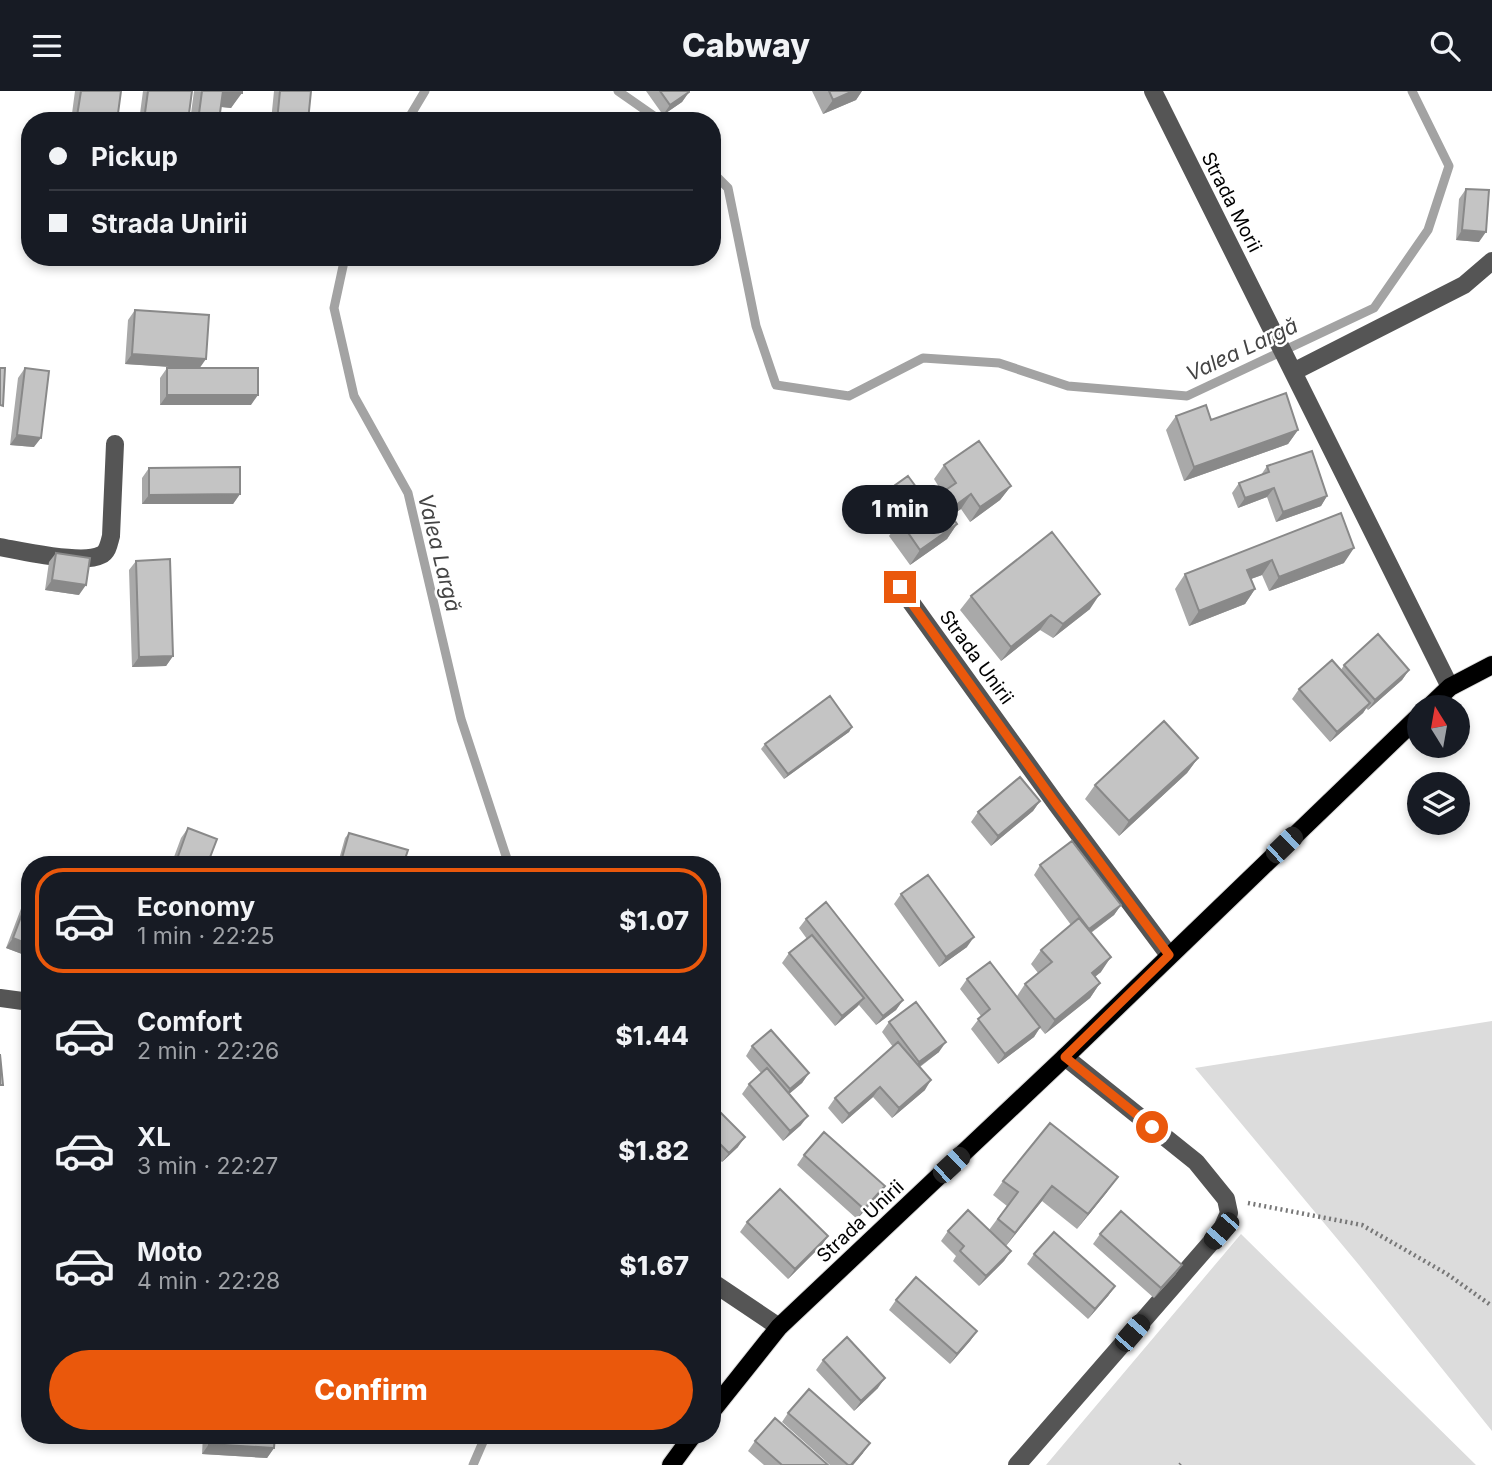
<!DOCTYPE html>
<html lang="en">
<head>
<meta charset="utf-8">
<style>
	:root { --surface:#171b24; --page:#20242c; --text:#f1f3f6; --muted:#9ea1a6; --line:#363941; --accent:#ea580c }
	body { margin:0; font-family:Inter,sans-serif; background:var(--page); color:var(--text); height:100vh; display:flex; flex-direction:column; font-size:26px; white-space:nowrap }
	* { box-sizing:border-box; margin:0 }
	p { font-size:23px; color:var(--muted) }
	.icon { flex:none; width:38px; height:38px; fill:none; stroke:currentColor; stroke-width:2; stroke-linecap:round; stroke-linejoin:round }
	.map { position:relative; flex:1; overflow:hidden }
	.drawer { position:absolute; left:21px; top:765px; width:700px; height:588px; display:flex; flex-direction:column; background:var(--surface); border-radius:28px; box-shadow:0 4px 10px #0003 }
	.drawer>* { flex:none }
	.top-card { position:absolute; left:21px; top:21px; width:700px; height:154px; border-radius:28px; box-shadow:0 4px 10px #0003; display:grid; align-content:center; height:154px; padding:0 28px; background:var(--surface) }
	.needle { width:46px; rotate:349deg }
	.buttons { position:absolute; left:1407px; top:604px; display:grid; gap:14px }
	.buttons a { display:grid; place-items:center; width:63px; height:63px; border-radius:50%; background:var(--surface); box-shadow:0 4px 10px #0003; font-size:35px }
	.end { position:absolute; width:32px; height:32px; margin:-16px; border:9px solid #ea580c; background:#fff; box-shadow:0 0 0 4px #fff }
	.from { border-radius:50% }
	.bubble { position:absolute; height:49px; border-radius:24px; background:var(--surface); box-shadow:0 4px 10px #0003; font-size:23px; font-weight:800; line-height:49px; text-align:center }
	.car { position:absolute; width:21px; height:42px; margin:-21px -10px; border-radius:9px; box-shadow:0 0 5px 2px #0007; background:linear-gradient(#222 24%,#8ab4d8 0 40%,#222 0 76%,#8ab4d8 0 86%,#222 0) }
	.top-card b { display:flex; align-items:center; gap:24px; height:66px; font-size:26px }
	.top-card b+b { border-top:2px solid var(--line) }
	.top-card i { width:18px; height:18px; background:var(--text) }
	ul { padding:12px 0 0; list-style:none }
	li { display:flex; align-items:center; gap:21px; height:105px; margin:0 14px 10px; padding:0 14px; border:4px solid transparent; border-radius:28px }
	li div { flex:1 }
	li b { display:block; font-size:26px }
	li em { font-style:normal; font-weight:800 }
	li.current { border-color:var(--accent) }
	li>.icon { width:63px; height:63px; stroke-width:1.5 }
	.cta { display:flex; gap:14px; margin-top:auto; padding:14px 28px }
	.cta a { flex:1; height:80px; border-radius:42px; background:var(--accent); color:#fff; font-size:28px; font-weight:800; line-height:80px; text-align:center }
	header { display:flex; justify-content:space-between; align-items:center; height:91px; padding:0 28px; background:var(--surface); font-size:32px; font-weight:800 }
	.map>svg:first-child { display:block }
	.green { fill:#dcdcdc }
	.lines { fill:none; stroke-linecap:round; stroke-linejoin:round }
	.stream { stroke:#a3a3a3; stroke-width:9 }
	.major-casing { stroke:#dbdbdb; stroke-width:20 }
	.path { stroke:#777; stroke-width:4.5; stroke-dasharray:2 3.5; stroke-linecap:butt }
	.minor { stroke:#555; stroke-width:18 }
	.major { stroke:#000; stroke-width:18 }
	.wall { fill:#a9a9a9 }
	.shaded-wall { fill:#898989 }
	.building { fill:#c4c4c4; stroke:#898989; stroke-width:2 }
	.route { stroke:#ea580c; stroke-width:9 }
	.labels { text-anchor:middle; stroke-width:5; stroke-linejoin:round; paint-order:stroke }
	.street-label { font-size:19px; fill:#000; stroke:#fff }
	.water-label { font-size:21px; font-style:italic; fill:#444; stroke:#fff }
</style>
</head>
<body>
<header><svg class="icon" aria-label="menu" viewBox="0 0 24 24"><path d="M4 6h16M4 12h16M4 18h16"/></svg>Cabway<svg class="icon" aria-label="search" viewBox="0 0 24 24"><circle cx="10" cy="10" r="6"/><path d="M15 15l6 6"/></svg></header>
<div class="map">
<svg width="1492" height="1374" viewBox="0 0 1492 1374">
	<rect width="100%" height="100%" fill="#fff"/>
	<path class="green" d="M1492,930V1340L1359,1174L1195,977Z
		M1241,1143L1476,1374H1046Z"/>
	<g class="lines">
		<path class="stream" d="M618,0L661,30
			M407,30L425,0
			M712,81L728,97L756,235L776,294L849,305L923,267L999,272L1068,295L1187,305L1374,217L1428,139L1449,75L1412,0
			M345,166L334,217L354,305L408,402L461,628L509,774
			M473,1374L486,1344"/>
		<defs>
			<path id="major" d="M1429,616L1450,596L1492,574
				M712,1320L779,1236L1065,966L1419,625
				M671,1374L693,1344"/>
		</defs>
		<use href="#major" class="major-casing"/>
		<path class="path" d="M1248,1112L1362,1134L1447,1183L1492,1215
			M1180,1374L1181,1373"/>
		<path class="minor" d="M1153,0L1450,596
			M1293,281L1464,194L1492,170
			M0,456C22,460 82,474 101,464C108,461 109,452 111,445L115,353
			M900,496L1057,714L1169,864
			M0,907L30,911
			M712,1191L779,1236
			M1017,1374L1221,1140L1229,1122L1226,1108L1196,1071L1065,966"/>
		<use href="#major" class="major"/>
	</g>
	<path class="wall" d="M75,0H121L117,30H71Z
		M143,0H192L188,30H139Z
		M194,0H242L231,17L221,16L219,29L225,30H190Z
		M274,0H311L308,30H271Z
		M646,0H689V1L682,11L663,24Z
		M812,0H862L856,9L823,23Z
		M1466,98L1479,151L1456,149L1459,108Z
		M135,219L199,277L251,314H160V287L167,277H193L125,273L128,229Z
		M25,277L34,356L10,354L18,287Z
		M1176,325L1211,329L1298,339L1288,353L1184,390L1166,339Z
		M944,374L1011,395L1000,409L970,431L961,418L951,425L957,433L947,448L910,474L889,445L900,430L942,401L934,388Z
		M1267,375L1327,405L1321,415L1276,431L1267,406L1238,417L1232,402L1239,392L1261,384Z
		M149,377L240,403L233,413H142V387Z
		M922,404L918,409L891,429L877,410L880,405Z
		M1341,422L1344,472L1269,500L1262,484L1251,488L1255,498L1245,513L1189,535L1175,498L1185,483Z
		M56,462L79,504L45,499L49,471Z
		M136,470L173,565L166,575L132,576L129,479Z
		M971,505L1090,518L1053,547L1040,539L1001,570L960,519Z
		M1344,574L1409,579L1402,589L1368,619L1366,617L1363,622L1330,651L1292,608L1299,598L1341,579Z
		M852,636L849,641L784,688L761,658L765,653Z
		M1198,667L1187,682L1119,745L1085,708L1095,694Z
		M1040,710L1033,720L991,755L971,731L978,721Z
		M188,737L207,774H171L181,747Z
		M349,742L403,774L338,772L345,747Z
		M1040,774L1121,814L1114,824L1091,842L1101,881L1095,886L1100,892L1090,907L1045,943L1040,937L1034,946L998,973L971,938L981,925L960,898L967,888L1017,905L1025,893L1038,882L1031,873L1041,859L1071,834L1034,784Z
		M30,794V866L6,857Z
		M901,803L967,856L939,876L894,813Z
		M806,828L903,909L896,919L876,934L859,914L835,935L782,872L789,862L807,848L799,837Z
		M889,931L939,961L920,976L925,999L892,1027L873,1006L842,1033L828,1017L835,1007L893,956L882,941Z
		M752,955L809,982L802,992L789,1003L801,1034L783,1050L742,1003L749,993L761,982L746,965Z
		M712,1015L738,1056L722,1071L712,1062Z
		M804,1064L878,1105L857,1128L797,1074Z
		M1003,1090L1107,1101L1077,1138L1042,1110L1006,1155L1011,1160L1004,1170L979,1195L953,1170L956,1165L941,1150L948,1140L989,1139L1007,1115L993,1104Z
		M747,1131L828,1145L821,1155L788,1188L740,1141Z
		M1100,1143L1182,1174L1175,1184L1154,1207L1093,1153Z
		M1034,1163L1115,1195L1108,1205L1088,1228L1027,1173Z
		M896,1209L977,1240L970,1250L950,1273L889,1219Z
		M823,1269L878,1297L854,1320L816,1279Z
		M788,1322L863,1362L853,1374H830L782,1331Z
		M203,1344H275L274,1357L267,1367L202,1363Z
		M755,1350L828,1374H764L748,1360Z"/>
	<path class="shaded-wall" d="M223,0L242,2L231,17L213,15Z
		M853,0H862L856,9L823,23L833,9Z
		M689,1L682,11L663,24L670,14Z
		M77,25L116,30H74Z
		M1462,139L1486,141L1479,151L1456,149Z
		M132,263L206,268L199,278L125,273Z
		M167,304H258L251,314H160Z
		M1298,339L1288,353L1184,390L1194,376Z
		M17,344L41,347L34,356L10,354Z
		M1011,395L1000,409L970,431L980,416Z
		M1274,397L1267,406L1238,417L1245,407Z
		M240,403L233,413H142L149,404Z
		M971,403L961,418L937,434L948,420Z
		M922,404L918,409L891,429L894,424Z
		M1327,405L1321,415L1276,431L1283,421Z
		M957,433L947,448L910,474L920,459Z
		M1354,457L1344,472L1269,500L1279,486Z
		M1272,469L1262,484L1237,493L1247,479Z
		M52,489L86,494L79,504L45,499Z
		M1255,498L1245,513L1189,535L1199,520Z
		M1100,503L1090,518L1053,547L1063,533Z
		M1051,524L1040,539L1001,570L1011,556Z
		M173,565L166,575L132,576L139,566Z
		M1409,579L1402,589L1368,619L1375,609Z
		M1370,612L1363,622L1330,651L1337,641Z
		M852,636L849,641L784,688L788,683Z
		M1198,667L1187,682L1119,745L1129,730Z
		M1040,710L1033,720L991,755L998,745Z
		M342,767L364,774H344L338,772Z
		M1121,814L1114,824L1082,848L1089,838Z
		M974,846L967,856L939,876L946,866Z
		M13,847L30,854V866L6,857Z
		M1111,866L1101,881L1081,896L1092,882Z
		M1100,892L1090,907L1045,943L1055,929Z
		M864,907L857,916L835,935L842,925Z
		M903,909L896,919L876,934L883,925Z
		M1040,936L1034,946L998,973L1005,963Z
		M946,951L939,961L912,981L919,971Z
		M809,982L802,992L783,1008L790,998Z
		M931,989L925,999L892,1027L899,1017Z
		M880,996L873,1006L842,1033L849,1023Z
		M808,1025L801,1034L783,1050L790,1040Z
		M745,1046L738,1056L722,1071L729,1062Z
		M1118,1086L1107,1101L1077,1138L1088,1123Z
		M885,1095L878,1105L857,1128L864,1118Z
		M1052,1095L1042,1110L1005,1156L1015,1142Z
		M828,1145L821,1155L788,1188L795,1178Z
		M1011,1160L1004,1170L979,1195L986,1185Z
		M1182,1174L1175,1184L1154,1207L1161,1197Z
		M1115,1195L1108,1205L1088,1228L1095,1218Z
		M977,1240L970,1250L950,1273L957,1263Z
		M885,1287L878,1297L854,1320L861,1310Z
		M623,1344H666L661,1351Z
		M870,1352L863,1362L853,1374H851Z
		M209,1353L274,1357L267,1367L202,1363Z"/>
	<path class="building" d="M81,0H121L117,30L77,25Z
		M148,0H192L188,30L144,29Z
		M202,0H242V2L223,0L219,29L225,30H198Z
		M280,0H311L308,30H277Z
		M660,0H689V1L670,14Z
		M829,0H853L833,9Z
		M1466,98L1489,99L1486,141L1462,139Z
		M135,219L209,224L206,268L132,263Z
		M0,277H5L3,315L0,314Z
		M25,277L49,280L41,347L17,344Z
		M167,277H258V304H167Z
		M1286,302L1298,339L1194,376L1176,325L1206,314L1211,329Z
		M979,350L1011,395L980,416L971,403L948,420L957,433L920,459L900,430L956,392L944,374Z
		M1312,360L1327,405L1283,421L1274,397L1245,407L1239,392L1269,381L1267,375Z
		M240,376V403L149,404V377Z
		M908,385L922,404L894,424L880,405Z
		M1341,422L1354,457L1279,486L1272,469L1247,479L1255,498L1199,520L1185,483Z
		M1052,441L1100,503L1063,533L1051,524L1011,556L971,505Z
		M56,462L90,467L86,494L52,489Z
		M170,468L173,565L139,566L136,470Z
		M1378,543L1409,579L1375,609L1344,574Z
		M1332,569L1370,612L1337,641L1299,598Z
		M830,605L852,636L788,683L765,653Z
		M1164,630L1198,667L1129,730L1095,694Z
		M1020,686L1040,710L998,745L978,721Z
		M188,737L217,748L207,774H175Z
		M349,742L408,759L403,774H364L342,767Z
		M1072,750L1121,814L1089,838L1040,774Z
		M928,784L974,846L946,866L901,803Z
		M30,802V854L13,847Z
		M826,811L903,909L883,925L806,828Z
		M1079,827L1111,866L1092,882L1100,892L1055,929L1025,893L1052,871L1041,859Z
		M812,844L864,907L842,925L789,862Z
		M990,871L1040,936L1005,963L978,928L990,918L967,888Z
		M916,911L946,951L919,971L889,931Z
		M771,939L809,982L790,998L752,955Z
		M898,951L931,989L899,1017L880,996L849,1023L835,1007Z
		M0,963L3,994H0Z
		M767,977L808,1025L790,1040L749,993Z
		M713,1014L745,1046L729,1062L712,1045V1015Z
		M1050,1032L1118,1086L1088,1123L1052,1095L1015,1142L998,1128L1018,1101L1003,1090Z
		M824,1041L885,1095L864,1118L804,1064Z
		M780,1098L828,1145L795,1178L747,1131Z
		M968,1119L1011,1160L986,1185L960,1160L964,1155L948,1140Z
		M1121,1120L1182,1174L1161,1197L1100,1143Z
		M1054,1141L1115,1195L1095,1218L1034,1163Z
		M916,1186L977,1240L957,1263L896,1209Z
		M712,1243L715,1244L712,1257Z
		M847,1246L885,1287L861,1310L823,1269Z
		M809,1298L870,1352L851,1374H848L788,1322Z
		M775,1327L828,1374H782L755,1350Z
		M209,1344H275L274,1357L209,1353Z"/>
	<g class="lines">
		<path class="route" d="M900,496L1057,714L1169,864L1065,966L1152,1036"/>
	</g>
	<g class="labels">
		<g class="street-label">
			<text transform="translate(1232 111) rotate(63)" y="7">Strada Morii</text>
			<text transform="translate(977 566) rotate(54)" y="7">Strada Unirii</text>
			<text transform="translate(860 1130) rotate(-43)" y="7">Strada Unirii</text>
		</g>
		<g class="water-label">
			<text transform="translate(1242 259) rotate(-25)" y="7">Valea Largă</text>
			<text transform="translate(439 462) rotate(76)" y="7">Valea Largă</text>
		</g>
	</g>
</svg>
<div class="buttons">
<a><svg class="needle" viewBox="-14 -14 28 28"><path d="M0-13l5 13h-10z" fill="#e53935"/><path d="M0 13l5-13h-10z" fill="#9ea1a6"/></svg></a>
<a><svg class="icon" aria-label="layers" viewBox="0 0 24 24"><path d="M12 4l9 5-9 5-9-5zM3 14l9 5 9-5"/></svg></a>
</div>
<i class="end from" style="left:1152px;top:1036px"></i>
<i class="end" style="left:900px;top:496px"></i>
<div class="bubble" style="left:842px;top:394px;width:116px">1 min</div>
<i class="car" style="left:1284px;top:754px;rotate:46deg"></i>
<i class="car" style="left:951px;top:1074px;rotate:47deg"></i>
<i class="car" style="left:1221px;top:1140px;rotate:221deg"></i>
<i class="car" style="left:1132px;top:1242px;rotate:41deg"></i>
<div class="top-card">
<b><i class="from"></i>Pickup</b>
<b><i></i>Strada Unirii</b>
</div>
<section class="drawer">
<ul>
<li class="current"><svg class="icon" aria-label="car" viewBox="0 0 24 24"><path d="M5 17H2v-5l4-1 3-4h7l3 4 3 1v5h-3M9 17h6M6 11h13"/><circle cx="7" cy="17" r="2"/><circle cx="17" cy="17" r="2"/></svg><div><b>Economy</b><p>1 min · 22:25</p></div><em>$1.07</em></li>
<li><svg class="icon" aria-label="car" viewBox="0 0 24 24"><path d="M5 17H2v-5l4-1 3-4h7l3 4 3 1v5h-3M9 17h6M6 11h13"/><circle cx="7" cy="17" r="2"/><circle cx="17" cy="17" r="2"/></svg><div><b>Comfort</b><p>2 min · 22:26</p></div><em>$1.44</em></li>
<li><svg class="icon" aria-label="car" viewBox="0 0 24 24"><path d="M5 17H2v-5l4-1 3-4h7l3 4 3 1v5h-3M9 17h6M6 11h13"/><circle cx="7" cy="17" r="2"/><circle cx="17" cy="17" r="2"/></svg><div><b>XL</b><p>3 min · 22:27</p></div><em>$1.82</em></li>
<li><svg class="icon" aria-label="car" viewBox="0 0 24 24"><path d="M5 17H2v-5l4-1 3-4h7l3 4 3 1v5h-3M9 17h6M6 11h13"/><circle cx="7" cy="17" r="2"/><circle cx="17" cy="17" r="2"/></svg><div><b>Moto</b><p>4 min · 22:28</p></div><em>$1.67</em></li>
</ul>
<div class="cta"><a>Confirm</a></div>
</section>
</div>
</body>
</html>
